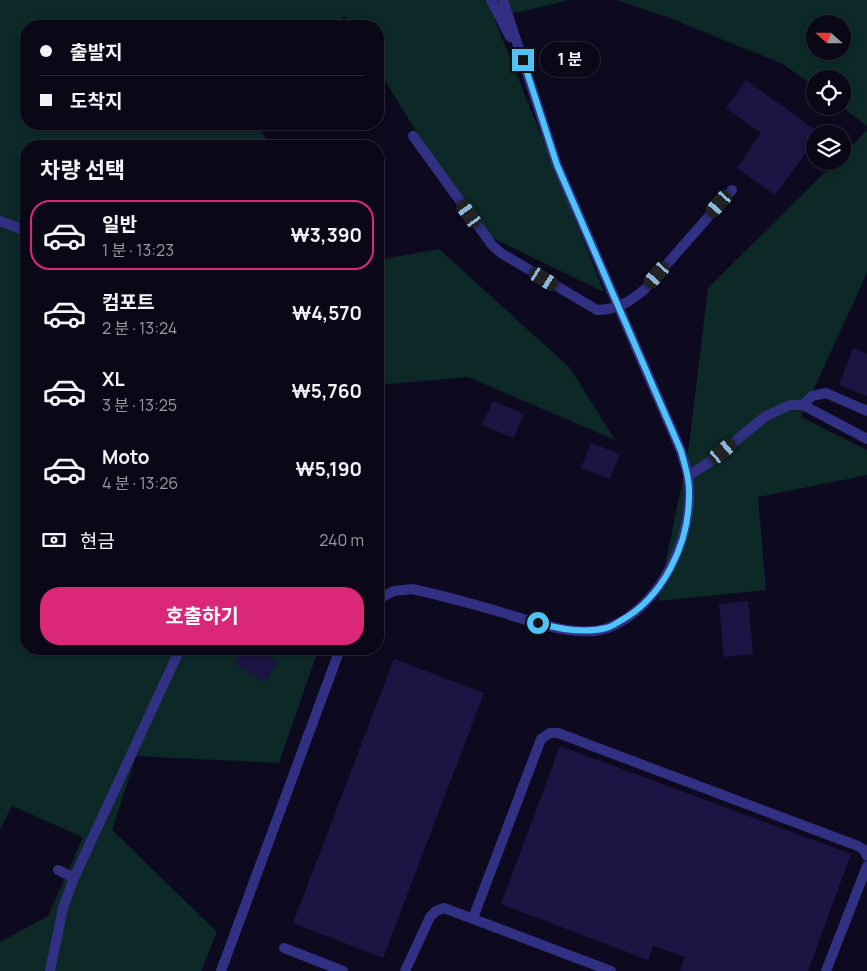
<!DOCTYPE html>
<html lang="ko">
<head>
<meta charset="utf-8">
<style>
	:root { --surface:#0a0817; --page:#131120; --text:#f1f3f6; --muted:#999aa1; --line:#2a2936; --accent:#db2777 }
	body { margin:0; font-family:Manrope,"Noto Sans KR",sans-serif; background:var(--page); color:var(--text); height:100vh; display:flex; flex-direction:column; font-size:19px; white-space:nowrap }
	* { box-sizing:border-box; margin:0 }
	p { font-size:16px; color:var(--muted) }
	.icon { flex:none; width:28px; height:28px; fill:none; stroke:currentColor; stroke-width:2; stroke-linecap:round; stroke-linejoin:round }
	.map { position:relative; flex:1; overflow:hidden }
	.side { position:absolute; left:20px; top:140px; width:364px; height:515px; display:flex; flex-direction:column; background:var(--surface); border-radius:20px; box-shadow:0 2px 8px #0003,0 0 0 1px var(--line) }
	.side>* { flex:none }
	.guide { position:absolute; left:20px; top:20px; width:364px; height:110px; border-radius:20px; box-shadow:0 2px 8px #0003,0 0 0 1px var(--line); display:grid; align-content:center; height:110px; padding:0 20px; background:var(--surface) }
	.needle { width:32px; rotate:291deg }
	.controls { position:absolute; left:806px; top:15px; display:grid; gap:10px }
	.controls a { display:grid; place-items:center; width:45px; height:45px; border-radius:50%; background:var(--surface); box-shadow:0 2px 8px #0003,0 0 0 1px var(--line); font-size:25px }
	.end { position:absolute; width:22px; height:22px; margin:-11px; border:6px solid #4fc3f7; background:#111; box-shadow:0 0 0 2px #111 }
	.from { border-radius:50% }
	.bubble { position:absolute; height:35px; border-radius:18px; background:var(--surface); box-shadow:0 2px 8px #0003,0 0 0 1px var(--line); font-size:16px; font-weight:700; line-height:35px; text-align:center }
	.car { position:absolute; width:15px; height:30px; margin:-15px -8px; border-radius:6px; box-shadow:0 0 4px 1px #0007; background:linear-gradient(#222 24%,#8ab4d8 0 40%,#222 0 76%,#8ab4d8 0 86%,#222 0) }
	.guide b { display:flex; align-items:center; gap:18px; height:48px; font-size:19px }
	.guide b+b { border-top:1px solid var(--line) }
	.guide i { width:12px; height:12px; background:var(--text) }
	ul { padding:0; list-style:none }
	li { display:flex; align-items:center; gap:15px; height:70px; margin:0 10px 8px; padding:0 10px; border:2px solid transparent; border-radius:20px }
	li div { flex:1 }
	li b { display:block; font-size:19px }
	li em { font-style:normal; font-weight:700 }
	li.selected { border-color:var(--accent) }
	li>.icon { width:45px; height:45px; stroke-width:1.5 }
	h2 { padding:0 20px; font-size:22px; line-height:60px }
	.pay { display:flex; align-items:center; gap:12px; height:55px; padding:0 20px; font-size:19px }
	.pay p { margin-inline-start:auto }
	.action { display:flex; gap:10px; margin-top:auto; padding:10px 20px }
	.action a { flex:1; height:58px; border-radius:20px; background:var(--accent); color:#fff; font-size:20px; font-weight:700; line-height:58px; text-align:center }
	.map>svg:first-child { display:block }
	.green { fill:#0c2928; fill-rule:evenodd }
	.building { fill:#1c1442 }
	.lines { fill:none; stroke-linecap:round; stroke-linejoin:round }
	.lane { stroke:#313083; stroke-width:10 }
	.route { stroke:#4fc3f7; stroke-width:6 }
</style>
</head>
<body>
<div class="map">
<svg width="867" height="971" viewBox="0 0 867 971">
	<rect width="100%" height="100%" fill="#0d0a1f"/>
	<path class="green" d="M0,0H569L494,18L604,292L476,230L378,69V26H352L345,16L333,26H26V124H258L269,146H26V649H315L317,653L279,763L136,756L112,830L217,932L201,971H0V942L48,916L83,837L12,806L0,829Z
		M617,0H867V126L840,106H842V79H815V87L783,64L667,17ZM815,24H842V51H815Z
		M867,130V273L801,417L867,450V475L758,497L766,590L658,601L688,453L708,288L836,161H842L843,155Z
		M439,249L570,368L615,440L468,377L378,385V260Z"/>
	<path class="building" d="M746,80L820,133L815,134V140L775,195L737,168L761,133L726,108Z
		M853,348L867,354V396L839,385Z
		M493,401L524,414L514,438L482,425Z
		M591,443L620,454L610,479L581,468Z
		M748,601L753,654L724,657L719,604Z
		M243,649H256L278,662L265,682L234,663Z
		M394,659L484,693L383,958L293,923Z
		M560,746L851,854L808,971H680L685,957L653,946L648,960L501,904Z"/>
	<g class="lines">
		<path class="lane" d="M491,0L510,37
			M413,136L492,245L501,253L597,310C616,310 630,302 645,289L732,190
			M0,221L26,231
			M803,405L812,396L826,393L867,411
			M688,476L708,463L766,416L790,405H803L867,439
			M378,599L394,591L412,589C441,595 469,603 497,611C527,620 578,639 608,628C636,617 657,593 670,568C684,541 693,507 688,476C687,468 683,459 681,451L557,165L503,0
			M58,870L74,878
			M473,918L541,739L550,733H558L858,846L864,850L867,856
			M284,948L343,971
			M50,971L63,908L74,878L180,649
			M221,971L340,649
			M405,971L430,917L436,911L444,908L611,971
			M826,971L867,866"/>
	</g>
	<g class="lines">
		<path class="route" d="M523,60L557,165L681,451C685,466 690,480 689,496C689,544 663,598 620,621C615,624 611,627 606,628C584,634 559,629 538,623"/>
	</g>
</svg>
<div class="controls">
<a><svg class="needle" viewBox="-14 -14 28 28"><path d="M0-13l5 13h-10z" fill="#e53935"/><path d="M0 13l5-13h-10z" fill="#999aa1"/></svg></a>
<a><svg class="icon" aria-label="locate" viewBox="0 0 24 24"><circle cx="12" cy="12" r="6"/><path d="M12 2v4M12 18v4M2 12h4M18 12h4"/></svg></a>
<a><svg class="icon" aria-label="layers" viewBox="0 0 24 24"><path d="M12 4l9 5-9 5-9-5zM3 14l9 5 9-5"/></svg></a>
</div>
<i class="end from" style="left:538px;top:623px"></i>
<i class="end" style="left:523px;top:60px"></i>
<div class="bubble" style="left:540px;top:42px;width:60px">1 분</div>
<i class="car" style="left:719px;top:204px;rotate:221deg"></i>
<i class="car" style="left:469px;top:214px;rotate:324deg"></i>
<i class="car" style="left:657px;top:275px;rotate:221deg"></i>
<i class="car" style="left:544px;top:279px;rotate:121deg"></i>
<i class="car" style="left:723px;top:451px;rotate:50deg"></i>
<div class="guide">
<b><i class="from"></i>출발지</b>
<b><i></i>도착지</b>
</div>
<section class="side">
<h2>차량 선택</h2>
<ul>
<li class="selected"><svg class="icon" aria-label="car" viewBox="0 0 24 24"><path d="M5 17H2v-5l4-1 3-4h7l3 4 3 1v5h-3M9 17h6M6 11h13"/><circle cx="7" cy="17" r="2"/><circle cx="17" cy="17" r="2"/></svg><div><b>일반</b><p>1 분 · 13:23</p></div><em>₩3,390</em></li>
<li><svg class="icon" aria-label="car" viewBox="0 0 24 24"><path d="M5 17H2v-5l4-1 3-4h7l3 4 3 1v5h-3M9 17h6M6 11h13"/><circle cx="7" cy="17" r="2"/><circle cx="17" cy="17" r="2"/></svg><div><b>컴포트</b><p>2 분 · 13:24</p></div><em>₩4,570</em></li>
<li><svg class="icon" aria-label="car" viewBox="0 0 24 24"><path d="M5 17H2v-5l4-1 3-4h7l3 4 3 1v5h-3M9 17h6M6 11h13"/><circle cx="7" cy="17" r="2"/><circle cx="17" cy="17" r="2"/></svg><div><b>XL</b><p>3 분 · 13:25</p></div><em>₩5,760</em></li>
<li><svg class="icon" aria-label="car" viewBox="0 0 24 24"><path d="M5 17H2v-5l4-1 3-4h7l3 4 3 1v5h-3M9 17h6M6 11h13"/><circle cx="7" cy="17" r="2"/><circle cx="17" cy="17" r="2"/></svg><div><b>Moto</b><p>4 분 · 13:26</p></div><em>₩5,190</em></li>
</ul>
<div class="pay"><svg class="icon" aria-label="cash" viewBox="0 0 24 24"><path d="M3 7h18v10H3z"/><circle cx="12" cy="12" r="2"/></svg>현금<p>240 m</p></div>
<div class="action"><a>호출하기</a></div>
</section>
</div>
</body>
</html>
